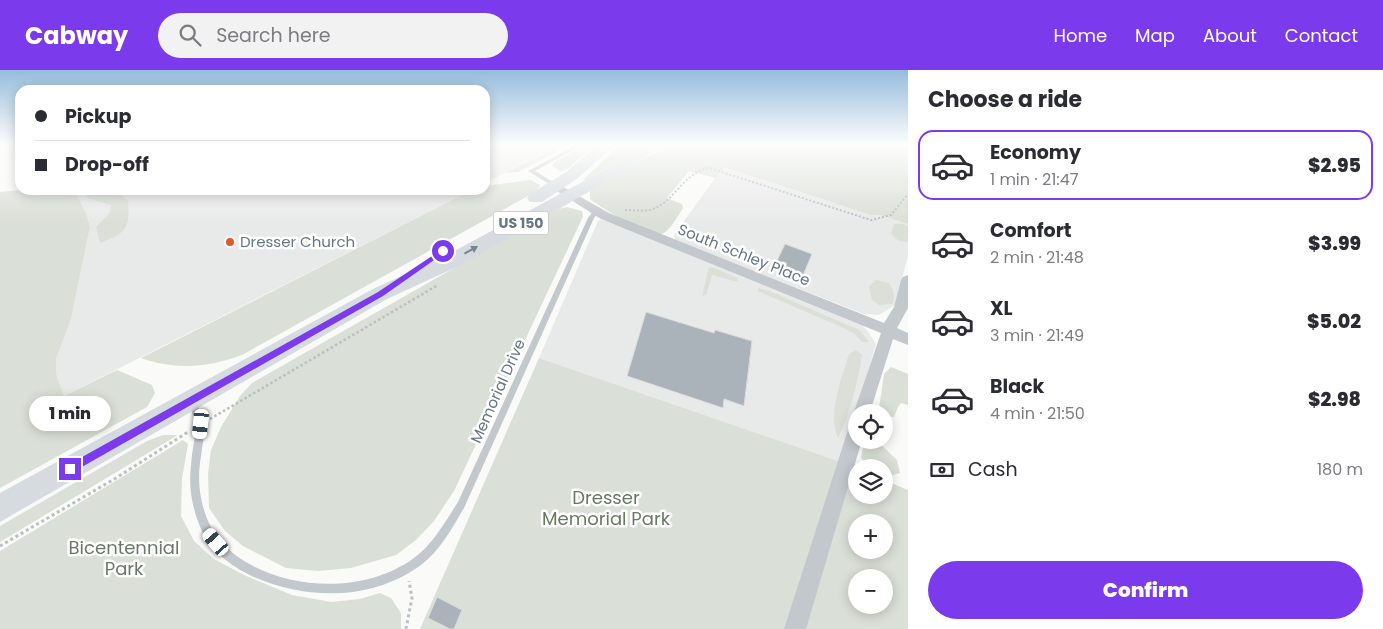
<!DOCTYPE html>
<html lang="en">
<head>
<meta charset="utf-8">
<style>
	:root { --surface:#fff; --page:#f2f2f3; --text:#2b2b33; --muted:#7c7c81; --line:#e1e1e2; --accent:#7c3aed }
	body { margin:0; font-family:Poppins,sans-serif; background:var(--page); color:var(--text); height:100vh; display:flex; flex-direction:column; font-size:19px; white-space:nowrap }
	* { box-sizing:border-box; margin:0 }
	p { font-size:16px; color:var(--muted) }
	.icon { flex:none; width:28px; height:28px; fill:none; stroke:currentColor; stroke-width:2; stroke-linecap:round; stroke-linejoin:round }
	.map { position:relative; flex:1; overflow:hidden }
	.sheet { display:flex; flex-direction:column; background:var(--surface); width:475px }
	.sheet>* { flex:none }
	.guide { position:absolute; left:15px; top:15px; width:475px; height:110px; border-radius:15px; box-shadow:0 2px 12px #0003; display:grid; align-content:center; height:110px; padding:0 20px; background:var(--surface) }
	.fabs { position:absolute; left:848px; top:334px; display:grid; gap:10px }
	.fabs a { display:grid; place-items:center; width:45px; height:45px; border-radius:50%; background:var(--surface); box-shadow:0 2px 12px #0003; font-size:25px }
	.end { position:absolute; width:22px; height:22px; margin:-11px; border:6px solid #7c3aed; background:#fff; box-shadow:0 0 0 2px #fff }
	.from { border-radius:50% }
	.bubble { position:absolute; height:35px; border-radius:18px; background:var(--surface); box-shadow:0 2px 12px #0003; font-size:16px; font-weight:800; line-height:35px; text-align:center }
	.car { position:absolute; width:15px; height:30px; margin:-15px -8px; border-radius:6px; box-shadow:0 0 4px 1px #0007; background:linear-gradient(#fff 24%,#345 0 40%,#fff 0 76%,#345 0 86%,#fff 0) }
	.guide b { display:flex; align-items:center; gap:18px; height:48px; font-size:19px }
	.guide b+b { border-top:1px solid var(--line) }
	.guide i { width:12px; height:12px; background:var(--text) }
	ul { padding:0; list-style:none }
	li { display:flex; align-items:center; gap:15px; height:70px; margin:0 10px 8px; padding:0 10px; border:2px solid transparent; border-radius:15px }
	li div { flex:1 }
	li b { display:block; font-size:19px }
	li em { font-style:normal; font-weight:800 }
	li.on { border-color:var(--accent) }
	li>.icon { width:45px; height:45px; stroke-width:1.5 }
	h2 { padding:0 20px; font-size:22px; line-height:60px }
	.pay { display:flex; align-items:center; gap:12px; height:55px; padding:0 20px; font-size:19px }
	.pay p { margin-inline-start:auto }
	.primary-button { display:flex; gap:10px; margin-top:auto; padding:10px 20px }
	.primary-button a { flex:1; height:58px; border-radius:30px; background:var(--accent); color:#fff; font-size:20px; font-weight:800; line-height:58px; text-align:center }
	header { display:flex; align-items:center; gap:30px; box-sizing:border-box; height:70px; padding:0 25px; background:var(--accent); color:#fff }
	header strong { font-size:24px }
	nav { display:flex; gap:28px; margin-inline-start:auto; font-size:18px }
	.search { width:350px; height:45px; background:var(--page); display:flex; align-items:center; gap:12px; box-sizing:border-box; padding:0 18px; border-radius:28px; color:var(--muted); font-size:19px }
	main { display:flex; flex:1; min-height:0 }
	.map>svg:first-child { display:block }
	.built { fill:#e8e9e9 }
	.green { fill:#dadfd7; fill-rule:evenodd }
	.building { fill:#aab3b9; stroke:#dcdcda }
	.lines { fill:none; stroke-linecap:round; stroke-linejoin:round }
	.path-far2 { stroke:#bbbfc2; stroke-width:2; stroke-dasharray:2 2; stroke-linecap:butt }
	.path-far1 { stroke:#bbbfc2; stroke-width:2.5; stroke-dasharray:2.5 2.5; stroke-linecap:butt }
	.path { stroke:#bbbfc2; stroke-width:3; stroke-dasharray:3 3; stroke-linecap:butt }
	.lane { fill:#c3c8cc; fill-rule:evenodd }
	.street { fill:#c3c8cc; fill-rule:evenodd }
	.primary { fill:#d6dbdf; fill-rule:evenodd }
	.oneway { fill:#768591 }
	.route { fill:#7c3aed }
	.poi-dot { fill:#e4572e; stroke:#fff; stroke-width:2 }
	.labels { text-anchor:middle; stroke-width:5; stroke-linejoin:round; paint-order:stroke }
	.shield { fill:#fff; stroke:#939fa8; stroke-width:1 }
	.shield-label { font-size:14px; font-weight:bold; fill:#657683 }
	.poi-label { font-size:15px; fill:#657683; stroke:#fff; text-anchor:start }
	.street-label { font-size:15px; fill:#657683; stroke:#fff }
	.near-park-label { font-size:18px; fill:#687a64; stroke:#fff }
</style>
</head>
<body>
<header>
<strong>Cabway</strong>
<div class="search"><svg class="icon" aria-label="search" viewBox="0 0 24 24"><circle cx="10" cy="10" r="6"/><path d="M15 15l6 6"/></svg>Search here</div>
<nav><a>Home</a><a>Map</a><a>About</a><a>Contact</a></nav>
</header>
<main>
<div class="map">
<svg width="908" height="559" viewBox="0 0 908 559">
	<rect width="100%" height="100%" fill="#fafaf8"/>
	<path class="built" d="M485,74H558L547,80L548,81L485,113Z
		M723,97L870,145H880L908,154V186L895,235L879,245L864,244L675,170L674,165Z
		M74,120H472L64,326L56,303V289L71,249L90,157L86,143Z
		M601,150L616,155L862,255L869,263L876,274L841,392L539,288L598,151Z"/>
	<path class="green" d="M589,74H597L566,100L560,101L552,96L554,92Z
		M621,74H648L586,110H583Z
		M672,74H908V154L880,145H870L724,97L716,108L689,101L667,128L682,134L683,138C678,145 671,159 664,163C654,169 599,137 590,129V121L644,88Z
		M554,76L558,81L518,102L505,103L548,82L547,80Z
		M531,110L540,115L537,121L242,285C207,298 175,300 141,288L472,120H485V116Z
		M20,120H74L86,143L90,157L71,249L56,289V303L64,326L117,300L152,315L155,323L147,337L0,418V122Z
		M94,120H113L128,130C130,158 127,163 100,173L96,157L109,144L111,135L87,128L86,124Z
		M567,137L582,141L583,146L580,153L454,421L434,451L416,470L396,485L351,498L318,501L286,498L243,476L225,461L209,438L208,404L211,380L221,357L240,326L252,313L558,139Z
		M894,154H904L908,157V171L906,172L899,171L891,164Z
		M709,197L717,199L737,208L738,212L712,205L706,225L702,226Z
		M876,210L889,213C893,220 896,226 892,234L879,235L872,230L869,217Z
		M758,218L769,221L859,260L869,272H862L855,264L846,259L758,221Z
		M856,280L862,285C857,314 851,341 838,368C827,345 842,307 849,284Z
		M539,288L841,392L788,559H420Z
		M891,297L908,304V335L901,333L898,337L894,347L886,346L879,339L884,304Z
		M163,365H178L0,472V456L147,371Z
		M183,370L188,374L182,408L181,446L194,471L214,489L244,505L292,525L331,532L360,529L380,523L391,528L401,543V559H0V481Z
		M872,370H876L897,390L900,403L889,406L884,405V398L867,397L861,387L864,373Z
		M850,396L856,398V425H884V410L908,420V559H802ZM856,452H884V480H856ZM856,508H884V535H856Z"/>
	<path class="building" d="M785,174L812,184L801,210L773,199Z
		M646,242L714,263L715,260L752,271L744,336L724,329L723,338L627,306Z
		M437,527L462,540L454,559H450L428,548Z"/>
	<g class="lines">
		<path class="path-far2" d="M625,140C634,140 644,142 653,139C676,130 683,103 709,98L871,150L891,145L908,124"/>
		<path class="path-far1" d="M210,349L438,215"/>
		<path class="path" d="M0,476L116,408L188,362
			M406,559L412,528L409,511"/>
		<path class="lane" d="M578,74H584L535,101L558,115V117H554L528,101Z
			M596,139L599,141L594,148L464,438C452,458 440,481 421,495C372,531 307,530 254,507C234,498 213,483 203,463C193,442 188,419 191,396C193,366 201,360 187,330L188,328L191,327L194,328C198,337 203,346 204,356C205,366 202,376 201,386C197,408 199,432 209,453C215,467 226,478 238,487C287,521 365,524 414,488C433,474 445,452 458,432L588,148L594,140Z"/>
		<path class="street" d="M556,113L609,143L884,253L894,237L901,210L903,207L908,205V238L897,258L908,263V275L893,269L870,342H856V347L854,342L881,263L601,149L552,118L550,116Z
			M856,353V370H862L806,559H784L848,360L850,355Z"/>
		<path class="primary" d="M599,74H616L578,108L542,132H530L527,128L530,124L566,102Z
			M647,74H665L611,109L461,195L387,229L0,452V423L373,219L447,185L599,103Z"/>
	</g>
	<defs><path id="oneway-solid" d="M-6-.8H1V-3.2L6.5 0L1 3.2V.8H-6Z" transform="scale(1.25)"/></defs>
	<use class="oneway" href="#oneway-solid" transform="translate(471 180) rotate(-29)"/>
	<linearGradient id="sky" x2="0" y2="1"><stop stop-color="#96bcdc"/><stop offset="0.49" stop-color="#fdfdfc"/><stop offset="1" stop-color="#fdfdfc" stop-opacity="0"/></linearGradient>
	<rect width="908" height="152" fill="url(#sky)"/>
	<path class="route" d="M441,180L447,181L383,226L73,402H66V396L378,222Z"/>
	<circle class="poi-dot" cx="230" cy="172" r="5"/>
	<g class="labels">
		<rect class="shield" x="493.5" y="141.5" width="55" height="23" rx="4"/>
		<g class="shield-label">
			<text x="521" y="158">US 150</text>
		</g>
		<g class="poi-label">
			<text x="240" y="177">Dresser Church</text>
		</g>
		<g class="street-label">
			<text transform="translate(744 185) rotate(22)" y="5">South Schley Place</text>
			<text transform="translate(498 321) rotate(-66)" y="5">Memorial Drive</text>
		</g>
		<g class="near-park-label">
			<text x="606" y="434">Dresser<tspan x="606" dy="21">Memorial Park</tspan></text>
			<text x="124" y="484">Bicentennial<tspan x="124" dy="21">Park</tspan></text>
		</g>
	</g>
</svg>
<div class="fabs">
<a><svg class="icon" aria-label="locate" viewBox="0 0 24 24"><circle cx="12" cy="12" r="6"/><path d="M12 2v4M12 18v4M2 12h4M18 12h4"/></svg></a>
<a><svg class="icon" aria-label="layers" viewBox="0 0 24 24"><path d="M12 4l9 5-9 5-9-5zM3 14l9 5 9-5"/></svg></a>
<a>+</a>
<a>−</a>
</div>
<i class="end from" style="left:443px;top:181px"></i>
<i class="end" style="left:70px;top:399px"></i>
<div class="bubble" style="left:29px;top:326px;width:82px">1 min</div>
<i class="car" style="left:201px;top:354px;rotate:186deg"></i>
<i class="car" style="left:216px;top:472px;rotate:319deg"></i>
<div class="guide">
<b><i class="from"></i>Pickup</b>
<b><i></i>Drop-off</b>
</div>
</div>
<section class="sheet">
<h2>Choose a ride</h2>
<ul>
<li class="on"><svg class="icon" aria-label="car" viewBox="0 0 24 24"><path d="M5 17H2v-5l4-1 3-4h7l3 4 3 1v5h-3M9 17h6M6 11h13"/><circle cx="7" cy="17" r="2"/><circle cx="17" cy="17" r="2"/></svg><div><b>Economy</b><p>1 min · 21:47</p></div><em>$2.95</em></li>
<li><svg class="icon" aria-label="car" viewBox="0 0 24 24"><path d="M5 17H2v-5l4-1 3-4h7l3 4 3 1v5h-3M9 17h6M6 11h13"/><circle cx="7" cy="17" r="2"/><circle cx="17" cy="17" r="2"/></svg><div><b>Comfort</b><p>2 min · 21:48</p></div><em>$3.99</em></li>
<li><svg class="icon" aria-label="car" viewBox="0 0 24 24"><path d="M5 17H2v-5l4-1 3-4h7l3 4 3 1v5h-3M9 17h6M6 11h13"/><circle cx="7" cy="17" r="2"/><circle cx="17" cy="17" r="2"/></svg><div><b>XL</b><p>3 min · 21:49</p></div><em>$5.02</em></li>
<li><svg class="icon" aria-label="car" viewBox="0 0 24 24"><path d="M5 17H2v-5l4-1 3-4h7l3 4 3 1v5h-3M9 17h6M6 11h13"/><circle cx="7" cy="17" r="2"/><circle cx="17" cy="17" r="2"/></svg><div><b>Black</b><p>4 min · 21:50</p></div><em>$2.98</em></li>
</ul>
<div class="pay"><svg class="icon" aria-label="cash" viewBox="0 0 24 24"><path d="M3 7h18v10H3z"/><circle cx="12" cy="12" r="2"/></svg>Cash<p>180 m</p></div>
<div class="primary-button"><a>Confirm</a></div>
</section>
</main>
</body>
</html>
